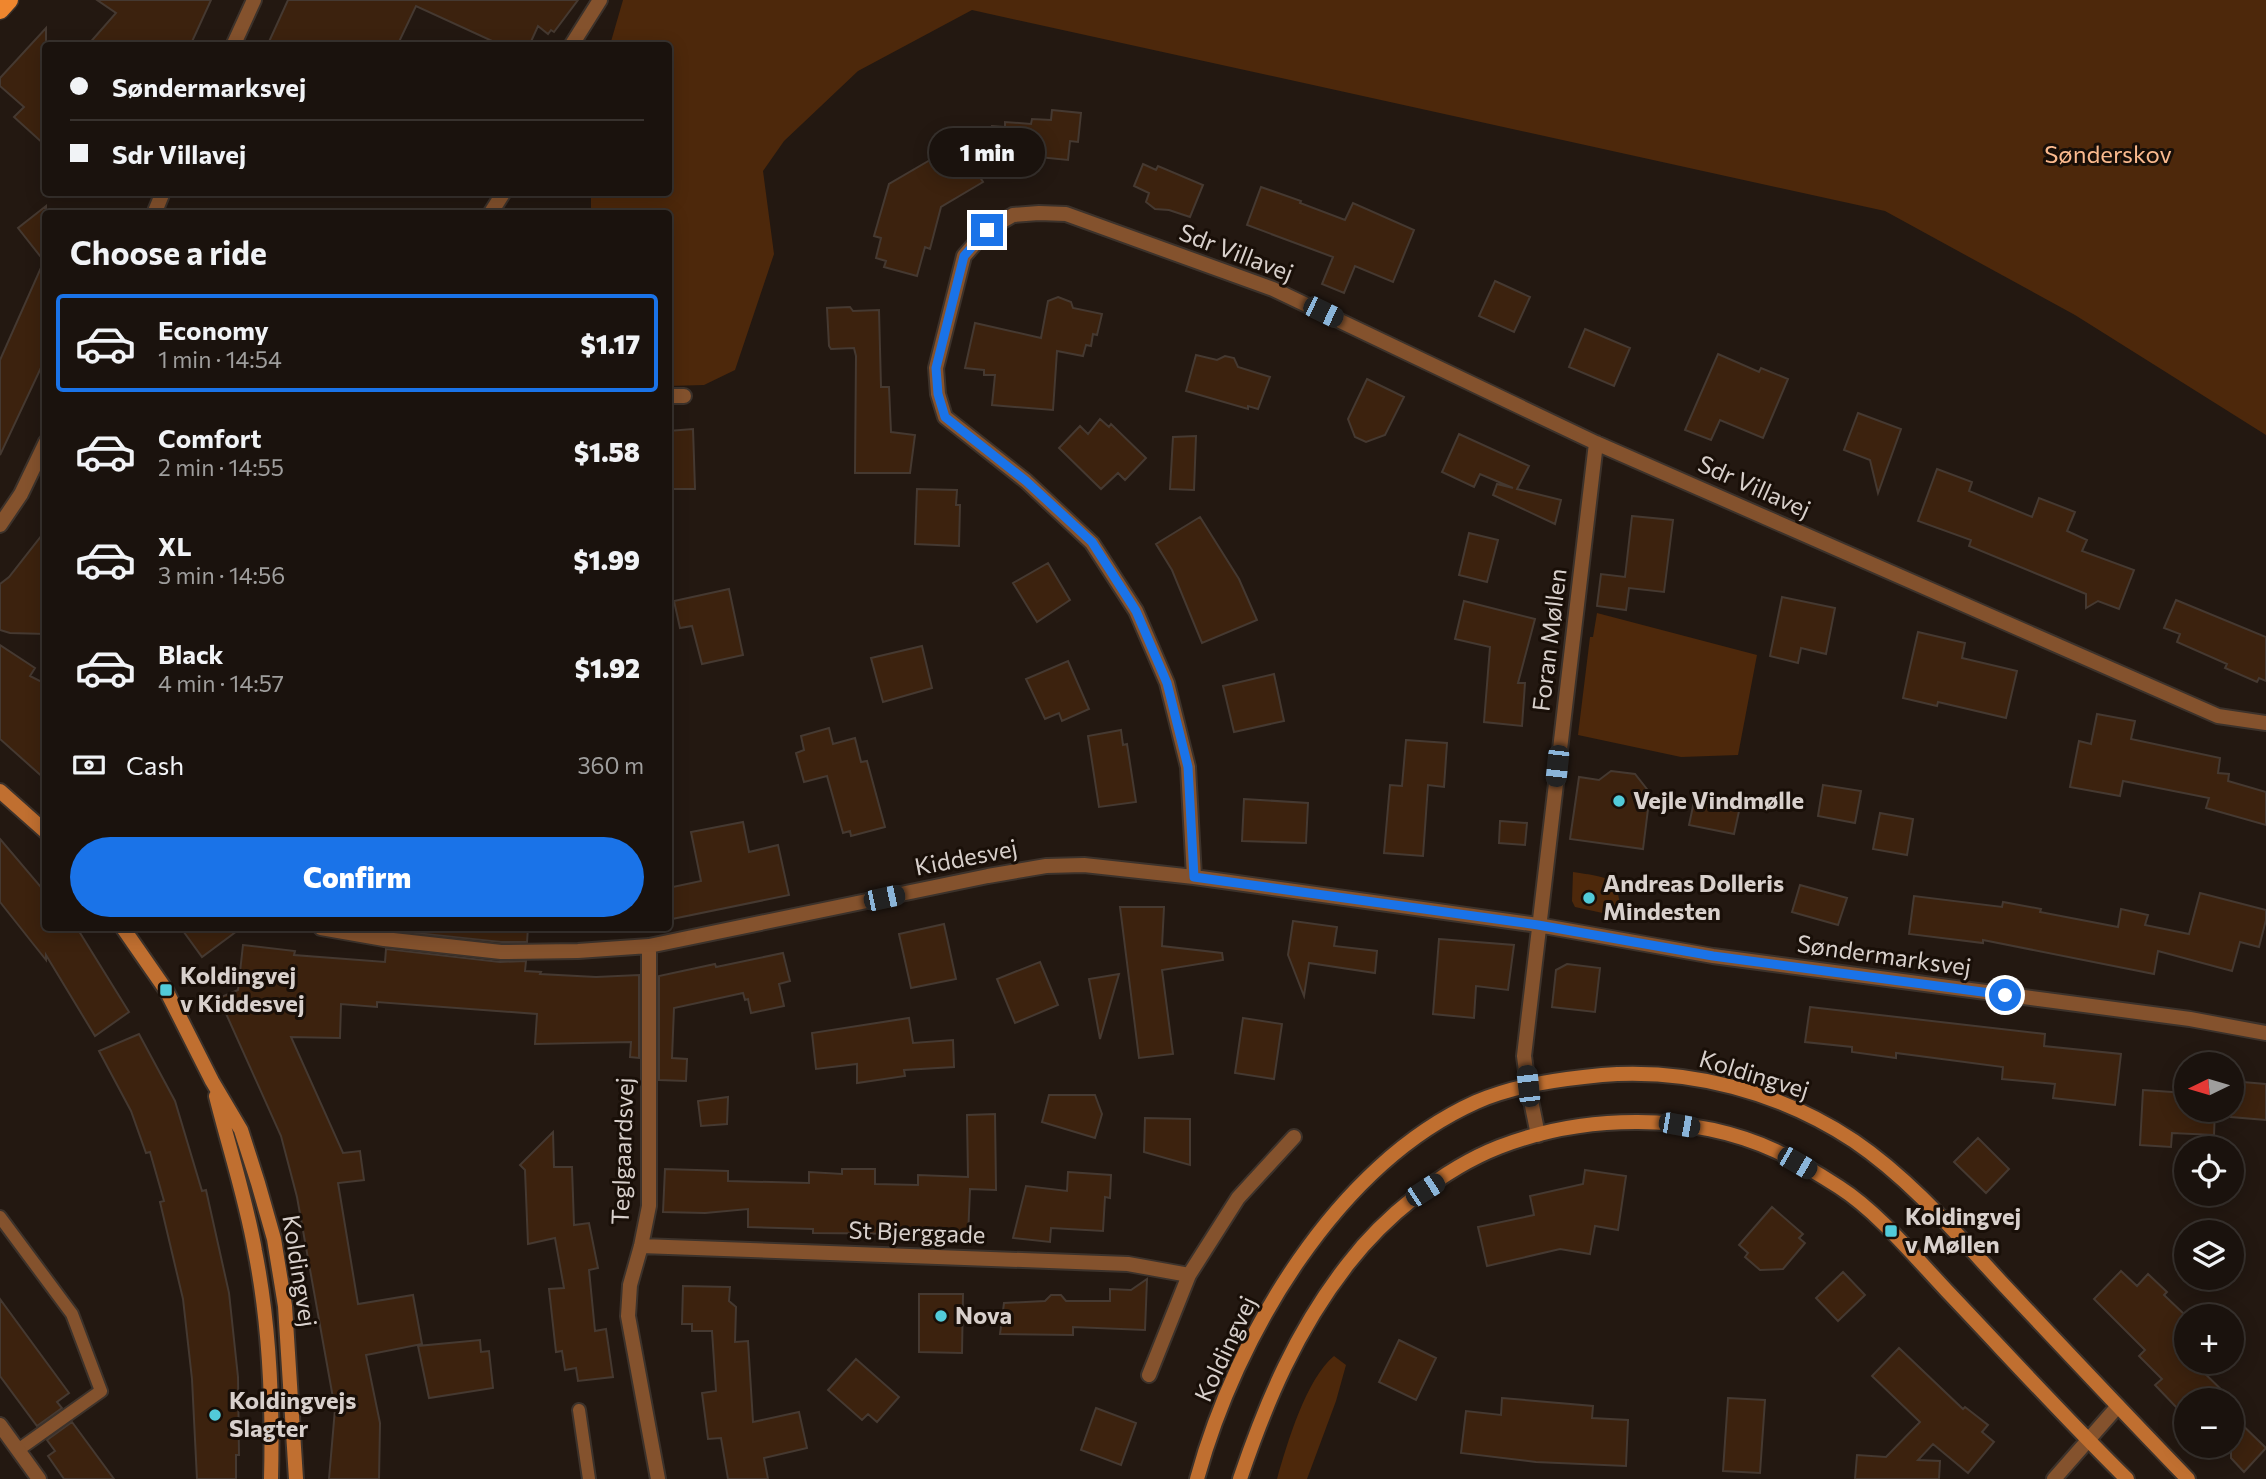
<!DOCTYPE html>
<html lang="en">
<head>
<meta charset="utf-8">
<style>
	:root { --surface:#1a120d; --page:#231b16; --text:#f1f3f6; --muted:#9f9e9d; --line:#38322e; --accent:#1a73e8 }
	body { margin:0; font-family:Commissioner,sans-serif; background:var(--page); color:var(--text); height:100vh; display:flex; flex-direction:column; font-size:26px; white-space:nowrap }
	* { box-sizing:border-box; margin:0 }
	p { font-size:23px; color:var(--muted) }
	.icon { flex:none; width:38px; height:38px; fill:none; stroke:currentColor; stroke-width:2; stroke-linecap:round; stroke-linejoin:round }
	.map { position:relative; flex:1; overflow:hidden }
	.details { position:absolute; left:42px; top:210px; width:630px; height:721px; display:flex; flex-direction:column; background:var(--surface); border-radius:7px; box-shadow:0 4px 18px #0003,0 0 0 2px var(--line) }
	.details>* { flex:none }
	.hud { position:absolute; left:42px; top:42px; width:630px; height:154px; border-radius:7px; box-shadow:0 4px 18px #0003,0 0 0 2px var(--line); display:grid; align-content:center; height:154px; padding:0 28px; background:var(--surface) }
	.needle { width:46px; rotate:265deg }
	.controls { position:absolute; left:2174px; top:1052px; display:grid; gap:14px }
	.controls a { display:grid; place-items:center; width:70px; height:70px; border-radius:50%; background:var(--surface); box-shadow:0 4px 18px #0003,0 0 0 2px var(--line); font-size:35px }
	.end { position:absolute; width:32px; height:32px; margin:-16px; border:9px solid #1a73e8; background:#fff; box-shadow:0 0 0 4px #fff }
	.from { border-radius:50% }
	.bubble { position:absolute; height:49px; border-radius:24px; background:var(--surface); box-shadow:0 4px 18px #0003,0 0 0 2px var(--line); font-size:23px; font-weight:800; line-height:49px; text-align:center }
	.car { position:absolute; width:21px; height:42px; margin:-21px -10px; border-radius:9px; box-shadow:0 0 5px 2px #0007; background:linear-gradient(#222 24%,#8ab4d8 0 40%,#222 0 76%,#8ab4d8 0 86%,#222 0) }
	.hud b { display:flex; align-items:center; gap:24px; height:66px; font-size:26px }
	.hud b+b { border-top:2px solid var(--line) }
	.hud i { width:18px; height:18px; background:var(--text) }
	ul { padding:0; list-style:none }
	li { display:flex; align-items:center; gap:21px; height:98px; margin:0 14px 10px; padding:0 14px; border:4px solid transparent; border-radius:7px }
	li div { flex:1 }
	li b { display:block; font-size:26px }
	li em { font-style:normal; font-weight:800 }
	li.active { border-color:var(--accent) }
	li>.icon { width:63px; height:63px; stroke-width:1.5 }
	h2 { padding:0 28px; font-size:32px; line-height:84px }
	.pay { display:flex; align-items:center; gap:18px; height:77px; padding:0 28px; font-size:26px }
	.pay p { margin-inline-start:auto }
	.action { display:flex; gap:14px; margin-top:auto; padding:14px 28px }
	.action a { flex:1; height:80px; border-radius:42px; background:var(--accent); color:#fff; font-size:28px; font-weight:800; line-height:80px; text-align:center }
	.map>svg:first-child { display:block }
	.green { fill:#4d280b }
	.building { fill:#3c220e; stroke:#453931; stroke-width:2 }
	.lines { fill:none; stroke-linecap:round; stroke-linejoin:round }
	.service-casing { stroke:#3c322b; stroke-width:16 }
	.minor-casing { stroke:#3c322b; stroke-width:18 }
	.secondary-casing { stroke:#3c322b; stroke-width:18 }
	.primary-casing { stroke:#3c322b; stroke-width:21 }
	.service { stroke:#84522d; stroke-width:12 }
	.minor { stroke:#84522d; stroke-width:14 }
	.secondary { stroke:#c06f30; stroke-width:14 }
	.primary { stroke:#ef862e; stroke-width:18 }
	.route { stroke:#1a73e8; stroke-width:9 }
	.poi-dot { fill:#52cbd9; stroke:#190f08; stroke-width:2.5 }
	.labels { text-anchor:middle; stroke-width:6; stroke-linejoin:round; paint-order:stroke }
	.park-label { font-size:24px; fill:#fbba8e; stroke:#190f08 }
	.street-label { font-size:24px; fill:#d8d0cc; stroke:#190f08 }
	.poi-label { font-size:24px; font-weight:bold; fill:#d8d0cc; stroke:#190f08; text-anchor:start }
</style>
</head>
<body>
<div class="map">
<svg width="2266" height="1479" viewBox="0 0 2266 1479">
	<rect width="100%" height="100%" fill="#231811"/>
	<path class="green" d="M623,0H2266V435L2075,315L1885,211L972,10L858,71L784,141L763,171L774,254L735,370L704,385L669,386L668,214L591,213V193L668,192V46L610,45Z
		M1597,613L1757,655L1738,755L1681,757L1578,735L1590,637H1593Z
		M1573,872C1610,878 1619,875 1621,917L1575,907L1572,901Z
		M1334,1356L1346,1365L1336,1401L1307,1479H1277C1287,1444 1306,1379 1334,1356Z"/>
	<path class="building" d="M97,0H211L190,46H87L116,13Z
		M288,0H578L554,32L551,30L548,34L538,26L529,46H503L416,6L397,46H267Z
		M46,28V146L14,117L24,107L0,86V78Z
		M1052,110L1081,113L1078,142L1070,141L1068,160L990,152L992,126L1005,127V122L1031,124L1032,119L1051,120Z
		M954,146L963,150L983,182L941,207L930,249L925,247L917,276L884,267L886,261L876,258L881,238L874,236L889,184Z
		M1143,164L1156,170L1158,166L1203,185L1190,217L1169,210L1155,209L1146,202L1149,193L1134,186Z
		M1261,187L1301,201L1300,203L1345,220L1353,203L1414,230L1393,282L1355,266L1344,293L1322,284L1333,257L1247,225Z
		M46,206V357L0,455V360L44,261L18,228Z
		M1495,281L1530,297L1514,332L1479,316Z
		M1058,297L1071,302L1073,308L1102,314L1097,335L1093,334L1091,346L1086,345L1083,356L1057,351L1053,410L992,405L995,375H984V370L965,368L975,323L1041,338L1048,301Z
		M850,307L853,311L879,310L881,387H889L891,432L915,435L910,473H855L856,356L854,348L831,349L829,346L827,308Z
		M1585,329L1630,348L1614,386L1569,367Z
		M1718,354L1759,372L1761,368L1788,379L1763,438L1720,420L1711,440L1685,430Z
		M1196,355L1217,360L1225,356L1234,358L1238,367L1270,377L1258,409L1248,406V409L1186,391Z
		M1367,379L1404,397L1385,435L1366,442L1355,437L1348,419Z
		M1858,413L1901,429L1878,493L1870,460L1844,450Z
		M1100,419L1109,427L1111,424L1146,458L1125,480L1118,473L1101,489L1059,448L1080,426L1088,434Z
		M693,429L695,489H671V473H668V431Z
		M1459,434L1529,466L1517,489L1561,500L1555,524L1493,495L1497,484L1513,488L1480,474L1474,487L1442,472Z
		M1196,436L1194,490L1170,489L1173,437Z
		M1937,469L1972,482L1969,491L2032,517L2039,498L2075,512L2067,531L2087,540L2082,551L2134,570L2119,609L2098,601L2086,608V594L1969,546L1971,540L1918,521Z
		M917,489L957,490L956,505H960L959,546L915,544Z
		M1632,516L1673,520L1664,592L1629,588L1626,610L1597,606L1601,574L1625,577Z
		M1200,517L1239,579L1257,620L1202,643L1172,570L1156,544Z
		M46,530V634L10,633L0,630V584L9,577Z
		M1469,533L1498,540L1487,582L1459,575Z
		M1048,563L1070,600L1037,622L1013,583Z
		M729,589L743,655L702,664L692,626L680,628L674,601Z
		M1782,597L1835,608L1826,654L1801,648L1798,663L1770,656Z
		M2176,600L2266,637V681L2259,678L2257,682L2225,668L2227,664L2177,642L2180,634L2164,628Z
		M1464,601L1535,619L1518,683H1525L1522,726L1484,722L1490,647L1455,639Z
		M1918,632L1965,643L1962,658L2017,671L2006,718L1938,702L1937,706L1903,698Z
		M0,645L35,668L30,676L46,684V780L0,739Z
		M922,646L932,688L883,702L871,658Z
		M1068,661L1089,709L1062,721L1059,713L1045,719L1026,679Z
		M1274,674L1284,721L1234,732L1223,686Z
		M2097,714L2135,721L2131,739L2220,758L2218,773L2229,774L2228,781L2266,792V825L2206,808L2209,798L2123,781L2120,796L2070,787L2079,741L2091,744Z
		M829,728L833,744L855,738L861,762L867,761L885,827L851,836L850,831L843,833L827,776L804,782L796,753L804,750L801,736Z
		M1121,730L1123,745L1127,744L1136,802L1099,807L1088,736Z
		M1406,740L1447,743L1444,787L1428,785L1423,856L1384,853L1390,785L1402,786Z
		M1611,771L1635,774L1650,793L1643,849L1570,839L1579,777L1599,780Z
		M1823,785L1861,791L1855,823L1818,816Z
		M1696,792L1741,802L1734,834L1689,825Z
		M1244,799L1308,803L1306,843L1242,841Z
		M1880,813L1913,819L1907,855L1873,849Z
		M1500,821L1527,823L1525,845L1499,843Z
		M743,822L749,852L778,845L789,895L672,919L668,888L701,881L691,832Z
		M0,839L46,893V928H77L129,1012L95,1036L46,955V960L0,902Z
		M1800,885L1847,898L1838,925L1792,912Z
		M2200,893L2266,910V920L2259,947L2240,942L2232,971L2158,951L2154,974L1983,940V943L1909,934L1914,896L2002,907L2003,902L2041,909L2040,912L2118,927L2121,909L2148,915L2145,925L2189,934Z
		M1120,907H1164L1162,946L1222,953L1223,960L1162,970L1173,1054L1139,1058Z
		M1293,921L1337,927L1334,946L1377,951L1375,973L1309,963L1304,996L1288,955Z
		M944,924L956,979L911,988L899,934Z
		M181,928H241L202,957Z
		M387,928H528L527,942H501L387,930Z
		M1439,939L1514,945L1508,990L1476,986L1474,1018L1433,1014Z
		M243,945L295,951L294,955L385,962L386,949L500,962L526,961L525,971L541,972L540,974L596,977L639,975V1058L630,1057L631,1042L535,1044L537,1014L377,1002V1007L341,1004L340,1038L291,1037L343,1153L360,1151L364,1180L338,1183L358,1304L413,1295L422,1344L366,1355L380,1423L379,1479H329L335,1409L297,1197L281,1136L219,998L238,990Z
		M783,953L790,981L779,984L784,1006L751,1013L748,999L745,1000L743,993L674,1008L672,1058L687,1059L686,1081L659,1080V976L715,964L716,967Z
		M1040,962L1058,1005L1015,1023L997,979Z
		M1567,964L1600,968L1595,1012L1552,1007L1556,970Z
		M1119,974L1100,1039L1089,979Z
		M1810,1007L2045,1034L2044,1046L2121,1054L2115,1105L2053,1098L2055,1084L2002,1079L2003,1067L1896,1053V1058L1852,1052V1047L1805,1042Z
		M909,1018L913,1043L953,1040L954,1067L904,1070L905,1076L857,1083V1064L816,1069L812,1033Z
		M1243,1018L1282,1024L1274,1079L1235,1073Z
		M139,1034L175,1101L202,1191L206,1190L229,1293L238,1377L239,1455H236V1479H197L192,1379L183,1299L160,1202L164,1201L150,1152L146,1153L131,1111L99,1051Z
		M2231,1081L2266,1084V1120L2231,1117Z
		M2143,1090L2186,1093V1110H2215L2214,1135L2172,1133L2171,1147L2140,1145Z
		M1049,1095H1095L1102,1114L1095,1138L1042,1122Z
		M728,1097L727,1124L701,1126L698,1101Z
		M995,1114L996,1190L970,1189L968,1237L923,1234L813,1233V1229L748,1227V1209L705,1213L663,1212L665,1169L728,1171V1181L809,1183V1172L842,1174V1169H875V1184L918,1185V1175L968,1177L967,1115Z
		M1145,1118L1190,1119V1165L1144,1152Z
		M553,1132L554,1167H572L574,1225L589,1223L598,1268L589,1270L595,1331L606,1329L613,1377L578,1381L576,1368L565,1370L562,1351L556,1352L549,1289L564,1288L555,1238L528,1244L525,1170L520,1165Z
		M1978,1138L2009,1169L1986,1193L1954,1162Z
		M1585,1170L1626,1176L1618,1230L1595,1226L1590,1254L1560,1249L1487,1266L1478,1227L1534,1215L1530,1196L1583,1184Z
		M1068,1172L1111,1175L1110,1198L1105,1197L1103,1231L1051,1228L1050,1242L1013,1238L1026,1186L1067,1191Z
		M1772,1207L1803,1234L1799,1238L1805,1243L1783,1269L1760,1270L1745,1257L1748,1253L1739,1245Z
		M2121,1271L2137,1286L2148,1274L2167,1292L2164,1295L2186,1316V1362H2193L2232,1400H2186L2178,1409L2155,1385L2162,1379L2139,1356L2145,1350L2094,1299Z
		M1843,1272L1865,1295L1838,1321L1816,1298Z
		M1147,1279L1145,1330L1073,1327V1335L1000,1334L1004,1303L1045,1301L1051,1295H1061L1066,1301H1110V1289L1131,1290Z
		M683,1286L730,1287L729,1301L736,1307L735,1342L748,1341L753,1422L799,1412L807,1448L764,1458L768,1479H728L721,1438L708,1439L702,1393L716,1391L712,1331H692V1324H682Z
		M919,1294H963L962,1353L919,1352Z
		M0,1299L69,1393L57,1402L62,1408L37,1426L0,1376Z
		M480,1340L481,1352L489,1351L493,1388L429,1398L418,1346Z
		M1399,1340L1436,1358L1416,1400L1379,1382Z
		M1899,1348L1963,1409L1965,1407L1988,1425L1982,1432L1994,1442L1968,1473L1933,1444L1918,1460L1940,1461L1939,1479H1855L1857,1455L1886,1457L1920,1422L1872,1376Z
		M856,1359L899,1397L877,1422L868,1414L862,1420L828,1390Z
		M1502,1398L1593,1406L1592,1418L1628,1420L1626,1466L1536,1462L1461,1453L1466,1411L1501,1415Z
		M1728,1398L1765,1400L1760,1473L1723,1471Z
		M1096,1408L1136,1423L1121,1465L1081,1450Z
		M2231,1414L2266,1448L2244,1472L2231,1458Z
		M72,1422L114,1479H64L48,1456L55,1451L47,1440Z"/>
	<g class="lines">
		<defs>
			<path id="service" d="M0,1217L72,1314L101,1391L18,1450
				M579,1410L589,1479"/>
			<path id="minor" d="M233,46L254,0
				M571,46L600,0
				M154,214L163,192
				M490,214L504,192
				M668,396H684
				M0,525L21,494L46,442
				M1194,877L1188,767L1167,683L1136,611L1092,543L1026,481L945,417L938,394L936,368L964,256L987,230L1013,215L1039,213L1066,214L1273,289L1596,443L2218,716L2266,723
				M321,928L384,939L501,952L578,951L649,946L988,876L1046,866L1084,865L1194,877L1538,925L1713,956L2190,1019L2266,1033
				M649,946V1206L641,1246L630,1285L628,1316L658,1479
				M1538,1135L1528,1086L1524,1056L1596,443
				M641,1246L1128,1264L1189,1275
				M1149,1375L1189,1275L1238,1198L1294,1137
				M0,1425L39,1479
				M2054,1479L2118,1406"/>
			<path id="secondary" d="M0,791L46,832
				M123,928L166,990L212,1081L241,1130L258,1183L274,1239L285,1306L296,1479
				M216,1096C229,1148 246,1199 255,1251C270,1327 273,1402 271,1479
				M1197,1479C1236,1336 1336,1165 1476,1102C1515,1085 1561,1079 1602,1075C1690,1068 1780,1092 1854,1141C1910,1179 1955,1232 2001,1282C2063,1348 2125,1414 2188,1479
				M1240,1479C1266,1402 1297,1329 1348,1264C1384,1217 1443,1169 1499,1147C1584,1114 1692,1112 1776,1151C1797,1161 1819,1174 1839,1187C1878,1212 1915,1257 1947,1291C2007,1354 2065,1418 2127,1479"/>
			<path id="primary" d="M0,10L9,0"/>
		</defs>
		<use href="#service" class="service-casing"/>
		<use href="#minor" class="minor-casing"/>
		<use href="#secondary" class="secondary-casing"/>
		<use href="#primary" class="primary-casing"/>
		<use href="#service" class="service"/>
		<use href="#minor" class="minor"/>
		<use href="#secondary" class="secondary"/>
		<use href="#primary" class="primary"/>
	</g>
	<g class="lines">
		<path class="route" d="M987,230L964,256L936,368L938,394L945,417L1026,481L1092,542L1136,611L1167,683L1188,767L1194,877L1538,925L1713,956L2005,995"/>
	</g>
	<g class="poi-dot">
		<circle cx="1619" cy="801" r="7"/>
		<circle cx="1589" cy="898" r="7"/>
		<rect x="159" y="983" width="14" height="14" rx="3.5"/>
		<rect x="1884" y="1224" width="14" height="14" rx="3.5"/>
		<circle cx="941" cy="1316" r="7"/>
		<circle cx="215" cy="1415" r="7"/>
	</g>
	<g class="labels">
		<g class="park-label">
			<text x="2108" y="163">Sønderskov</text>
		</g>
		<g class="street-label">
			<text transform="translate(1236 253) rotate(21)" y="8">Sdr Villavej</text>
			<text transform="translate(1754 487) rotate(24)" y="8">Sdr Villavej</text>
			<text transform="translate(1550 640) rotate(-83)" y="8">Foran Møllen</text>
			<text transform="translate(966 858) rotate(-11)" y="8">Kiddesvej</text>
			<text transform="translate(1884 956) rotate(8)" y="8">Søndermarksvej</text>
			<text transform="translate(1754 1075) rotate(17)" y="8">Koldingvej</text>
			<text transform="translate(623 1151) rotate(-88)" y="8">Teglgaardsvej</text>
			<text transform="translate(917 1233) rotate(2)" y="8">St Bjerggade</text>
			<text transform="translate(299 1271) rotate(81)" y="8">Koldingvej</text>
			<text transform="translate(1226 1349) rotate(-65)" y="8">Koldingvej</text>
		</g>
		<g class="poi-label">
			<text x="1633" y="809">Vejle Vindmølle</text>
			<text x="1603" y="892">Andreas Dolleris<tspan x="1603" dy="28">Mindesten</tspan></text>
			<text x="180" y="984">Koldingvej<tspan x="180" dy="28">v Kiddesvej</tspan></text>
			<text x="1905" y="1225">Koldingvej<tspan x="1905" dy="28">v Møllen</tspan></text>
			<text x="955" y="1324">Nova</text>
			<text x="229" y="1409">Koldingvejs<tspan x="229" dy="28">Slagter</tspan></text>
		</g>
	</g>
</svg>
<div class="controls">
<a><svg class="needle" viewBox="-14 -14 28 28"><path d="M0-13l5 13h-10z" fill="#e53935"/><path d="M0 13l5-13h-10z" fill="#9f9e9d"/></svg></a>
<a><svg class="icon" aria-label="locate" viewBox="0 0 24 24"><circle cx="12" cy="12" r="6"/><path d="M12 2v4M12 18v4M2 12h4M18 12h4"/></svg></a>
<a><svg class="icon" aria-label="layers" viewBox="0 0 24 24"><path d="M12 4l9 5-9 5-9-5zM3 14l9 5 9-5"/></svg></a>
<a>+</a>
<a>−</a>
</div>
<i class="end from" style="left:2005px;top:995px"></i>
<i class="end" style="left:987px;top:230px"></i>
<div class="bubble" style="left:929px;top:128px;width:116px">1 min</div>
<i class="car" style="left:1323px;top:312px;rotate:116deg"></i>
<i class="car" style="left:1557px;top:766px;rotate:186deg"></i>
<i class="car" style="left:884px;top:898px;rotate:78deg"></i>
<i class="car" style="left:1528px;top:1086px;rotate:354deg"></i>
<i class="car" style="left:1679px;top:1125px;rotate:100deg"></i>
<i class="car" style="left:1797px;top:1163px;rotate:120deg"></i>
<i class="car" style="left:1425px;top:1190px;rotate:57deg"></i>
<div class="hud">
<b><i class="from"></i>Søndermarksvej</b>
<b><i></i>Sdr Villavej</b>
</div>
<section class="details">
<h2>Choose a ride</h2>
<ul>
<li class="active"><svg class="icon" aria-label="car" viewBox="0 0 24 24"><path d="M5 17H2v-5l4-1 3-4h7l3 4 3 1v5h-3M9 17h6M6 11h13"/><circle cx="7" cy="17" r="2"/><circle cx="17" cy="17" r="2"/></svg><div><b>Economy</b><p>1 min · 14:54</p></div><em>$1.17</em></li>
<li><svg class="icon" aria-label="car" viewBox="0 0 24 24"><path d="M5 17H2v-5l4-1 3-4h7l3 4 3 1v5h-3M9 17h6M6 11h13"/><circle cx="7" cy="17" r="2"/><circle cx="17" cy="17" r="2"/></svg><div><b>Comfort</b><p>2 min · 14:55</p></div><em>$1.58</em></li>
<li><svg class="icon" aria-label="car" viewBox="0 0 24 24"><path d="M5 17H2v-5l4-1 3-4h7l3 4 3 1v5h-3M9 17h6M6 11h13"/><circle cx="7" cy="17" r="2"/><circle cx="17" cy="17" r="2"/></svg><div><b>XL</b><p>3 min · 14:56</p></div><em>$1.99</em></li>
<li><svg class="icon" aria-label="car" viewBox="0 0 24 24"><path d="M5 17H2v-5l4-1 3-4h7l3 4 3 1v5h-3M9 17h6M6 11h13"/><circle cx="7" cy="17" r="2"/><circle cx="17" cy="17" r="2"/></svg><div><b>Black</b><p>4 min · 14:57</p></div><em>$1.92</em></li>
</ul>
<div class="pay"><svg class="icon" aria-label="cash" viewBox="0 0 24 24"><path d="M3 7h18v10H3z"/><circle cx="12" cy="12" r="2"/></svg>Cash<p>360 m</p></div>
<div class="action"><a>Confirm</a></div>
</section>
</div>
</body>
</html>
